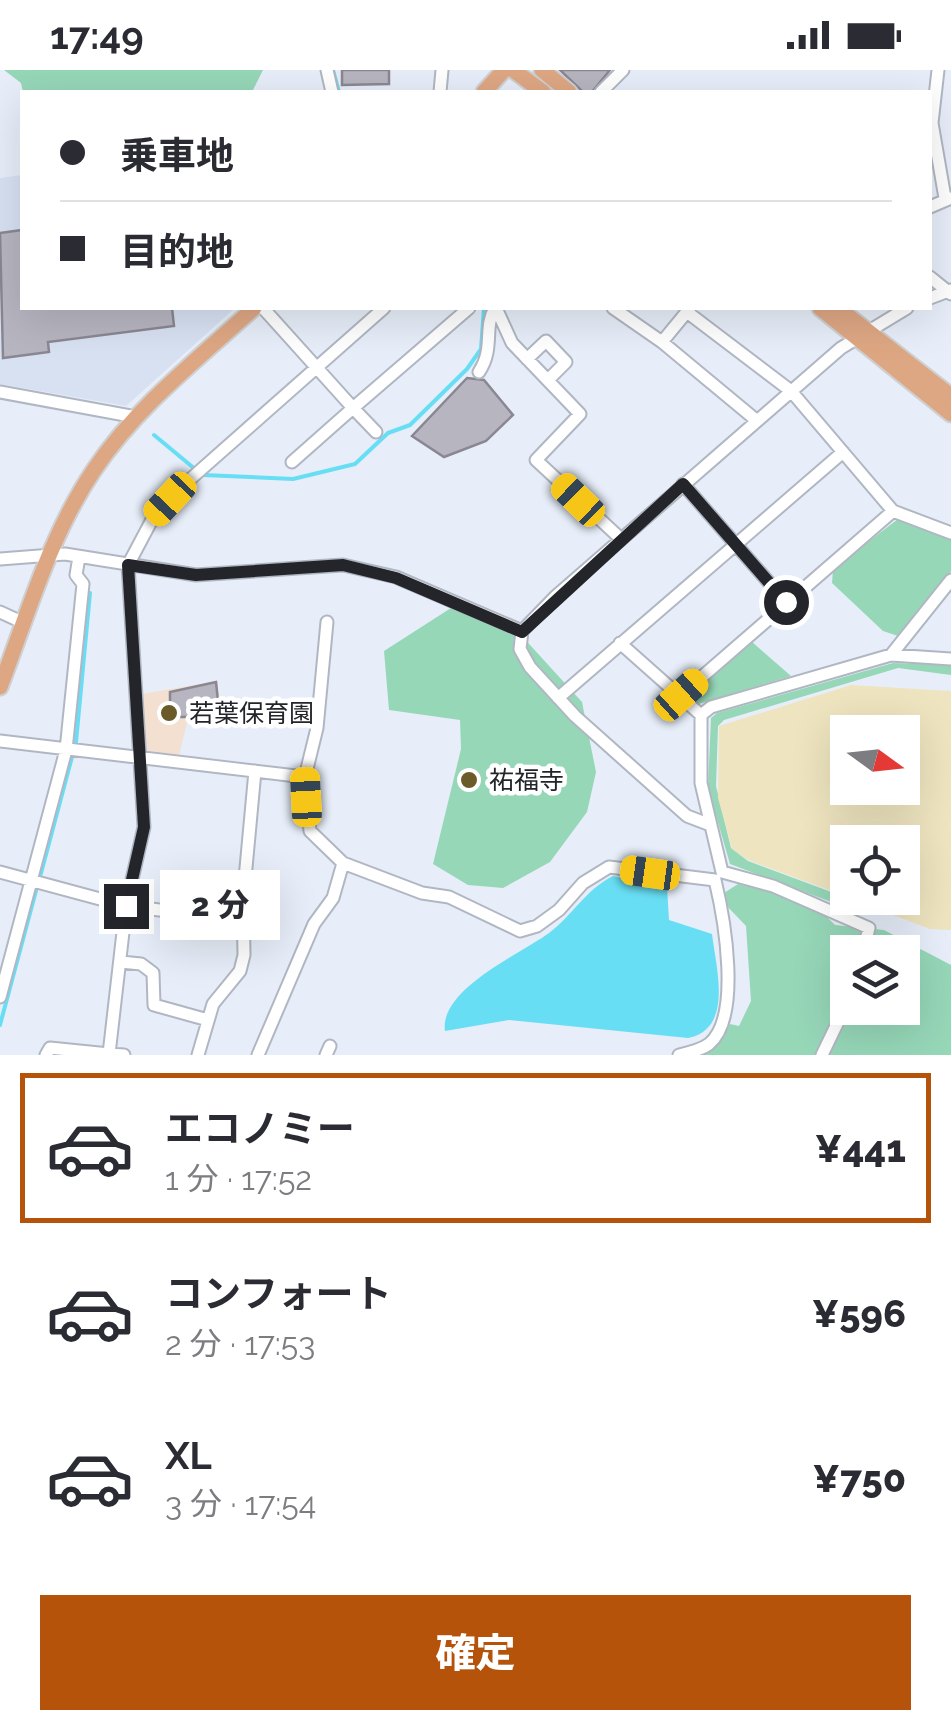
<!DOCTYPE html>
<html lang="ja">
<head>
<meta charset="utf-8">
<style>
	:root { --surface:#fff; --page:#f7f7f7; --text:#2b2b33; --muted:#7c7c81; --line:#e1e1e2; --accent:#b45309 }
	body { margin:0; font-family:Raleway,"Noto Sans JP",sans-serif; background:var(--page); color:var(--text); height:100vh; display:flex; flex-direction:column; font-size:38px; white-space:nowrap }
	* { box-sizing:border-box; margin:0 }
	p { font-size:32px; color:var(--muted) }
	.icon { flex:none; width:55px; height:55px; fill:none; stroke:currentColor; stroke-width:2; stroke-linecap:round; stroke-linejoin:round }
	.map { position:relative; height:985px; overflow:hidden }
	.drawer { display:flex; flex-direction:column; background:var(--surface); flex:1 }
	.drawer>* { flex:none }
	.banner { position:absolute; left:20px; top:20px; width:912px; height:220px; border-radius:0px; box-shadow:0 10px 40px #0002; display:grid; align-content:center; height:220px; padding:0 40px; background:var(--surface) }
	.needle { width:65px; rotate:105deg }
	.fabs { position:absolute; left:830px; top:645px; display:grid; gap:20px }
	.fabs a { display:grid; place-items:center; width:90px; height:90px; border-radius:0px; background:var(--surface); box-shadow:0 10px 40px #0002; font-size:50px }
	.end { position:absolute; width:45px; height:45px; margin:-22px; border:12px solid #23252a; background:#fff; box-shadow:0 0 0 5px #fff }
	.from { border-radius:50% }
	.bubble { position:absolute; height:70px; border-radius:0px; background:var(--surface); box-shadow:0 10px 40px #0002; font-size:32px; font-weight:800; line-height:70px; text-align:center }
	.car { position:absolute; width:30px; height:60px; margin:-30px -15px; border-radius:12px; box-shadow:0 0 8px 2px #0007; background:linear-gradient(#f5c518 24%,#345 0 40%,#f5c518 0 76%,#345 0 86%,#f5c518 0) }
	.banner b { display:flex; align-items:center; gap:35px; height:95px; font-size:38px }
	.banner b+b { border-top:2px solid var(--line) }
	.banner i { width:25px; height:25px; background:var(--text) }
	ul { padding:18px 0 0; list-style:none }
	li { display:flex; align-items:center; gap:30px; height:150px; margin:0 20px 15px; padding:0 20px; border:5px solid transparent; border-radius:0px }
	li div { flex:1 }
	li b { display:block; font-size:38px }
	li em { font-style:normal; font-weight:800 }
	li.active { border-color:var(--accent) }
	li>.icon { width:90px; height:90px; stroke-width:1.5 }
	.action { display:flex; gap:20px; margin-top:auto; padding:20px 40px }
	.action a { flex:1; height:115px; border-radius:0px; background:var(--accent); color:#fff; font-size:40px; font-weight:800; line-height:115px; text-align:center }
	.status { display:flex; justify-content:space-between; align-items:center; height:70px; padding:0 50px; background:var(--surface); direction:ltr }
	.status svg { height:28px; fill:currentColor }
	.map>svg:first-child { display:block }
	.built { fill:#d7e1f2 }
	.education { fill:#f3e0d0 }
	.green { fill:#96d7b8; fill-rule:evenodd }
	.sand { fill:#eee4bf; fill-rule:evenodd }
	.water { fill:#68def4 }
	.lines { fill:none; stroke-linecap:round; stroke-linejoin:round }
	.stream { stroke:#68def4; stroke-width:4 }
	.building { fill:#b7b5c0; stroke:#8a8792; stroke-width:2.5 }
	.minor-casing { stroke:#b1b7c2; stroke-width:15 }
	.major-casing { stroke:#cfcfd0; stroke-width:19 }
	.minor { stroke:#fff; stroke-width:11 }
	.major { stroke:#dea784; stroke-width:15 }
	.route { stroke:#23252a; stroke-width:12 }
	.poi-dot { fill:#6a5b28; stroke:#fff; stroke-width:4 }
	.labels { text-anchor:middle; stroke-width:9; stroke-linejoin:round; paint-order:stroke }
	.poi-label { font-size:25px; fill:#23252a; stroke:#fff; text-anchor:start }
</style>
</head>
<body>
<div class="status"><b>17:49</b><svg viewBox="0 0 49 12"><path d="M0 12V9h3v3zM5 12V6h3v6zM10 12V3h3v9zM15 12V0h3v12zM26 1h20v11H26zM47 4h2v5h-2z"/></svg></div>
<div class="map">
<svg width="951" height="985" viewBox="0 0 951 985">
	<rect width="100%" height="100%" fill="#e7eef9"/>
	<path class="built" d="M22,105V238H235L126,336L0,314V108Z"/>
	<path class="education" d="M217,611L220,632L199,637L198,649H188L179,685L143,680L142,624Z"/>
	<path class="green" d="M4,0H263L252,22H23L21,13Z
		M898,449L951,468V501L898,566L883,561L832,513L833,499Z
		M451,538L520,564L582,632L596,702L587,742L550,792L503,818L468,815L433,794L461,679L460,650L389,640L384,581Z
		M751,571L791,606L699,634L690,629L692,622Z
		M893,593L951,595V605L898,598L724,650L718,656L716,716L731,778L748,791L861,833L858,842L730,794L708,718L711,648L717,643Z
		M738,814L782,824L819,839L835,855L884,860L951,895V985H695L714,976L730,954L739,956L751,931L746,856L725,834L724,823ZM848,882H902V938H848Z"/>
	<path class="sand" d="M851,615L951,621V860L930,859L848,828H902V772H848V827L748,790L732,779L718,728L719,656ZM848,662H902V718H848Z"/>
	<path class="water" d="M613,806L667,817L669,850L712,864C716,898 734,959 688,968L509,950L445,961C439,919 522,883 549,863C573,845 585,820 613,806Z"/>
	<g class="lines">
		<path class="stream" d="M333,0L339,22
			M154,365L195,399
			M203,405L293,409L355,394L388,363L410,355L467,299L481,279L484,238
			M40,807L76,672L90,523
			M0,955L37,817"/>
	</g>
	<path class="building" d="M342,0H389V14L342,15Z
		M560,0H610L592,22H583Z
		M22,160V238H172L174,256L48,272L49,282L3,288L0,163Z
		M467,308L484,310L513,345L486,371L444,387L412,366Z
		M216,612L218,631L198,636L197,647H170V622Z"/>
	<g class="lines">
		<defs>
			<path id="minor" d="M327,0L332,22
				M938,0L932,53L945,128
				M440,22L442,0
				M601,22L623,0
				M930,137L951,128
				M930,207L951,224
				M930,228L951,220
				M263,238L353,338L469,238
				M496,238L512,273L580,344L536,390L621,469
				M613,238L662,272L756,350
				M687,242L791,321L893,441L951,463
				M662,272L690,238
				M527,289L546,271L566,292L548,310
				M479,302C495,278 483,258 495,238
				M0,322L136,347
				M292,392L353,338L376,362
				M683,414L786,532
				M0,489L65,484L196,505L343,495L396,507L522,561
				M0,542L24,553
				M327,552L317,658L305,707L310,761L343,793L422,823L449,827L520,861L537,856L559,840L583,813L609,797L715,810
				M620,573L701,645
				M891,585L951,510
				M681,625L893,441
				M558,628L843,382
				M701,645L711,637L891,585L951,589
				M701,645V713L722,802
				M0,671L305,707
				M708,754L687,746L575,646L530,597L520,579L522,561L555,527L841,278L907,238
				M0,802L126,836L193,844L197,825L243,828
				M722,802L773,816L869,858L863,882
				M121,892L141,894L153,903L154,935L208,950
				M0,927L66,680L83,514L76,505L79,487
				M46,985L50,978L109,984
				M124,985L109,984L126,836L144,757L128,495L154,446L187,412L384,238
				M198,985L213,934L240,901L244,885L243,830L255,701
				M258,985L314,854L333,828L343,793
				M326,985L330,976
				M679,985C688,983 701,980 709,974C742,947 724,847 715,810
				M822,985L848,931"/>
			<path id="major" d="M513,0L543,22
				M542,0L569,22
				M484,22L504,0
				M820,238L951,344
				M838,238L951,326
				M0,617C28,544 50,465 94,400C136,337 199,288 254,238"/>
		</defs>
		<use href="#minor" class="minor-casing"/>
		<use href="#major" class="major-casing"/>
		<use href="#minor" class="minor"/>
		<use href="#major" class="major"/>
	</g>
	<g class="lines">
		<path class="route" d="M126,836L144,757L128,495L196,505L343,495L396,508L522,562L683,414L786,532"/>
	</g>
	<g class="poi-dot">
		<circle cx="169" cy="643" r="10"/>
		<circle cx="469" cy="710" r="10"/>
	</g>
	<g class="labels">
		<g class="poi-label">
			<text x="189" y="652">若葉保育園</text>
			<text x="489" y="719">祐福寺</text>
		</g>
	</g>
</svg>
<div class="fabs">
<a><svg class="needle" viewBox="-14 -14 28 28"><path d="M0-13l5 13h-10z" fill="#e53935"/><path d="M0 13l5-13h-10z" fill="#7c7c81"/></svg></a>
<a><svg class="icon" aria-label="locate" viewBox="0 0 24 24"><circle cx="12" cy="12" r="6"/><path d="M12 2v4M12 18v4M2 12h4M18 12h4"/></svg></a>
<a><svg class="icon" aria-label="layers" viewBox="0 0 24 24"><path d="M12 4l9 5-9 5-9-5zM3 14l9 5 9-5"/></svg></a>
</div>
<i class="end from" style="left:786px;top:532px"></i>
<i class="end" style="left:126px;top:836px"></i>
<div class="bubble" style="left:160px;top:800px;width:120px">2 分</div>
<i class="car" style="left:170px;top:429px;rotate:223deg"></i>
<i class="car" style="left:578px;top:430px;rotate:314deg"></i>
<i class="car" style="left:681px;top:625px;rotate:48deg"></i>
<i class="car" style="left:306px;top:727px;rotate:357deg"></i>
<i class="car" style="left:650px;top:803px;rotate:278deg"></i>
<div class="banner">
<b><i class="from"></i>乗車地</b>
<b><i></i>目的地</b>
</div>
</div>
<section class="drawer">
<ul>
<li class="active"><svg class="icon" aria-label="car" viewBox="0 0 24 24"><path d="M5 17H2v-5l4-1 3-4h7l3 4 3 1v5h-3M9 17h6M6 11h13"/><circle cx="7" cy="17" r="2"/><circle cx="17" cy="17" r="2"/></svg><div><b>エコノミー</b><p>1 分 · 17:52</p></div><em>¥441</em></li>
<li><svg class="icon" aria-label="car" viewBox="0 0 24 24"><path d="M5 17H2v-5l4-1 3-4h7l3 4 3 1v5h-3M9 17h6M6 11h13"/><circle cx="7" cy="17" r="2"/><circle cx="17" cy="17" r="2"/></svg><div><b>コンフォート</b><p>2 分 · 17:53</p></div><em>¥596</em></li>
<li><svg class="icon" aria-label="car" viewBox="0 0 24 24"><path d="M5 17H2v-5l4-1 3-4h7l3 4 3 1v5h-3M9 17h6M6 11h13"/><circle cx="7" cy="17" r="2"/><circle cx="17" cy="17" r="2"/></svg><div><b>XL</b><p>3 分 · 17:54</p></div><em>¥750</em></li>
</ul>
<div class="action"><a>確定</a></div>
</section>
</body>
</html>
